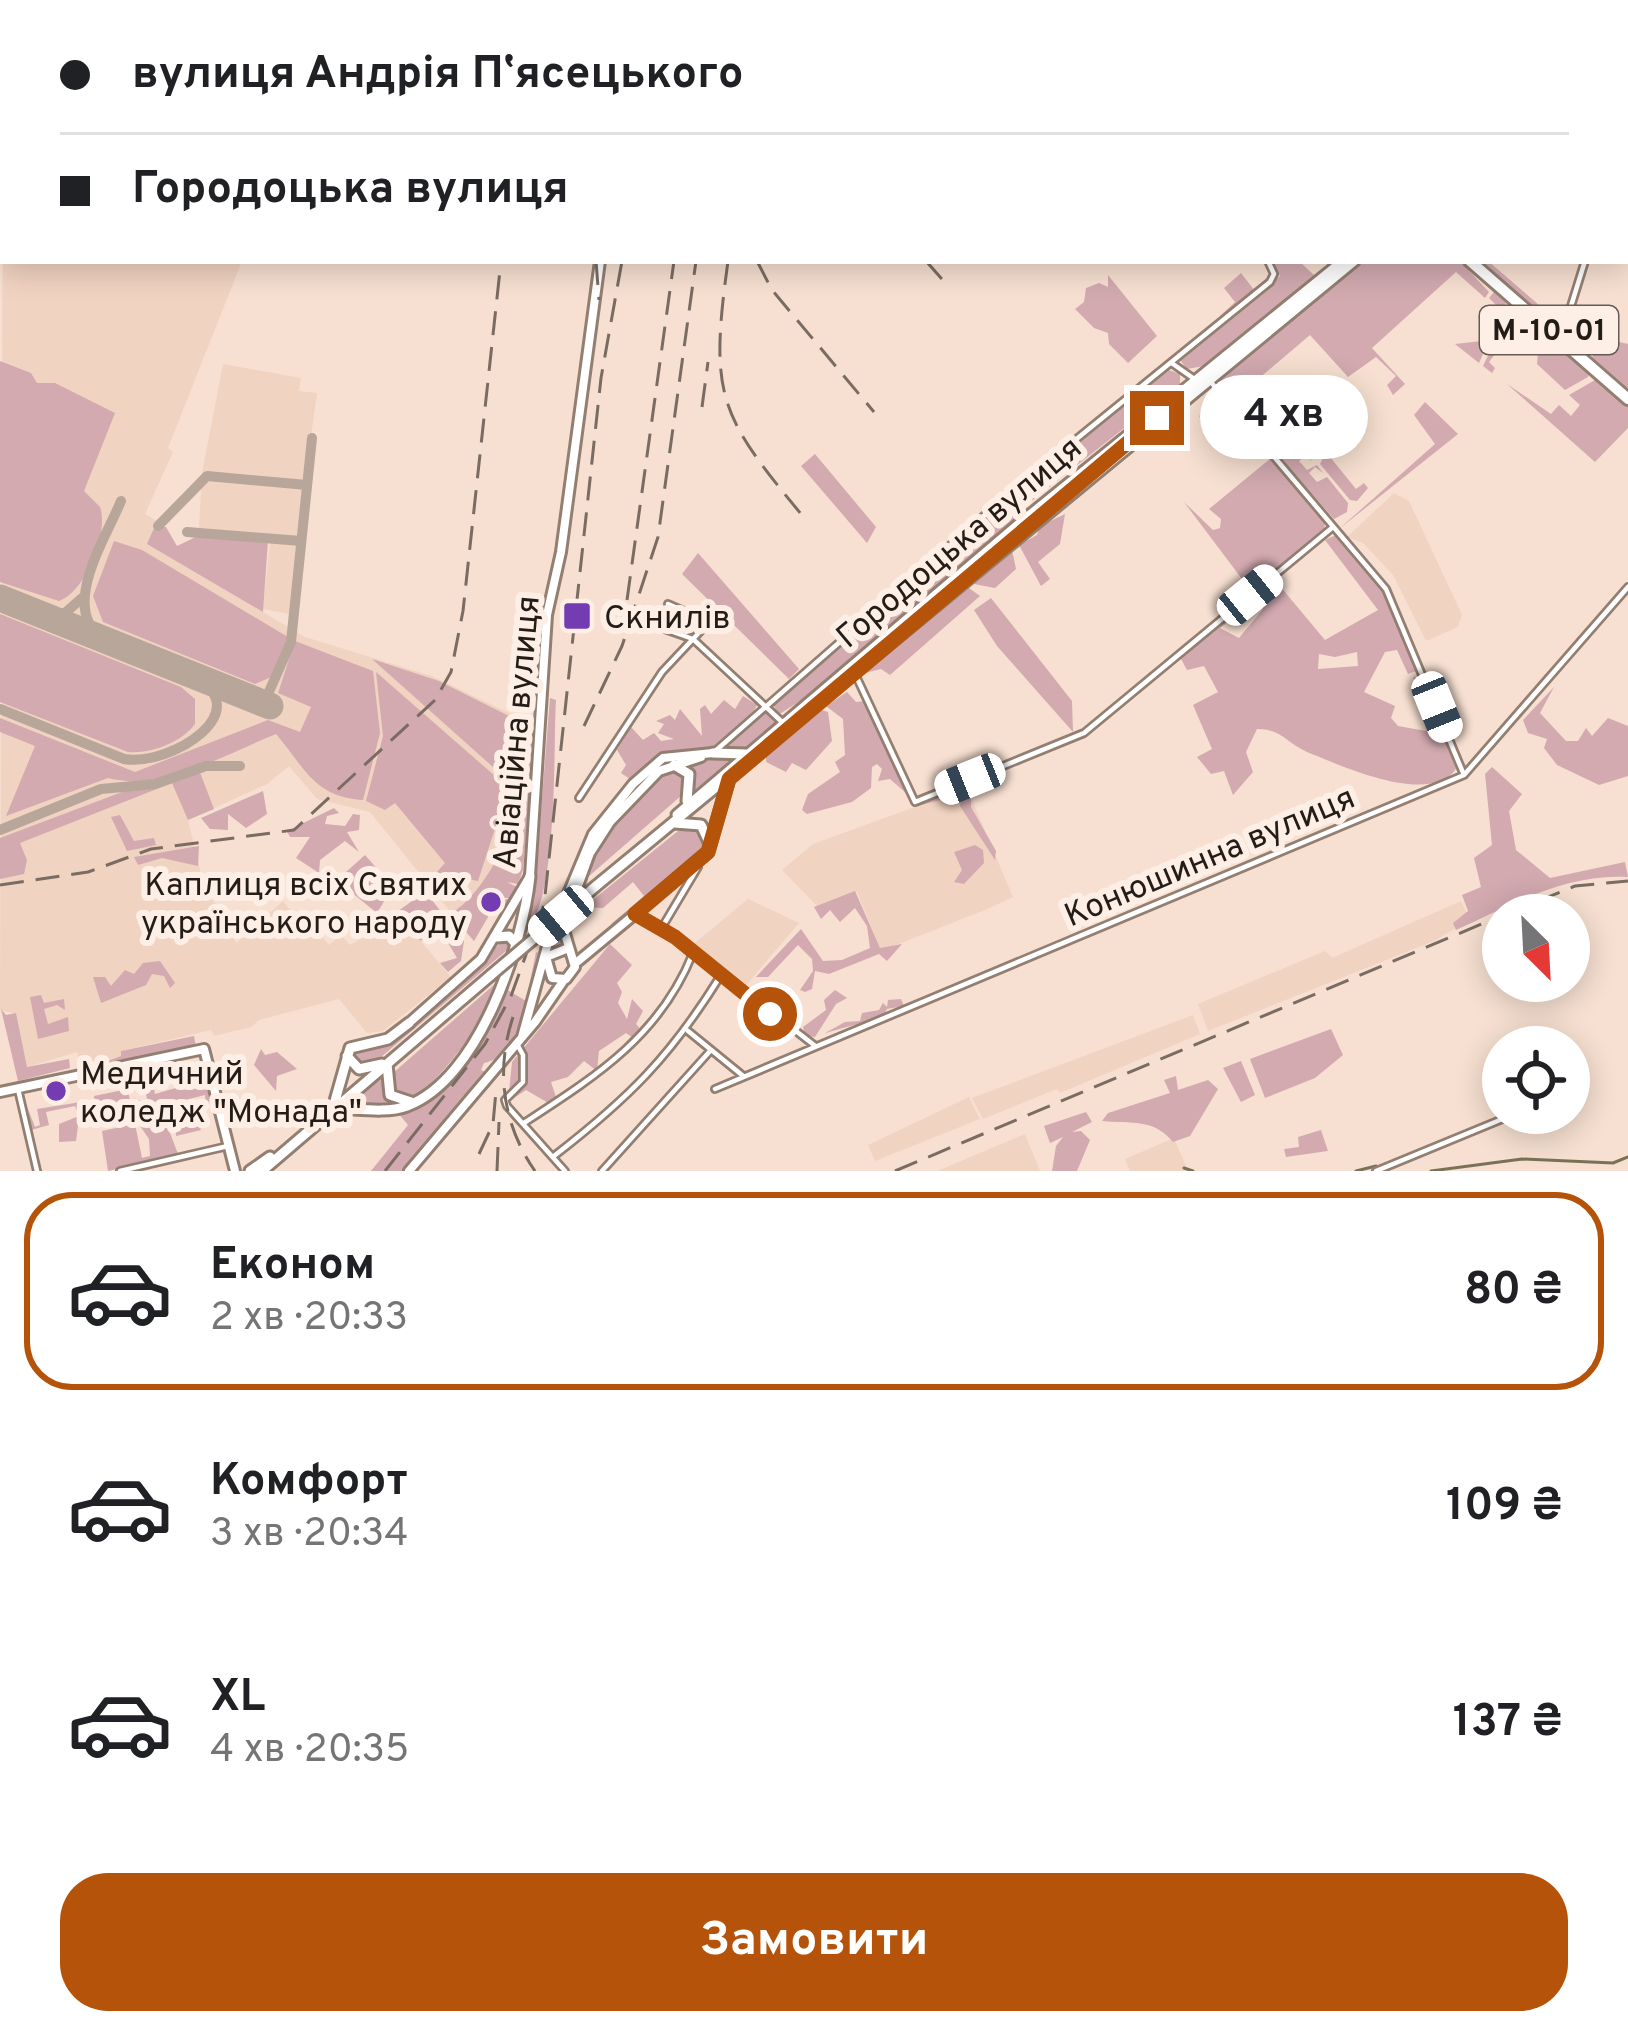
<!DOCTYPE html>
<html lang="uk">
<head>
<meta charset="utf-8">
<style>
	:root { --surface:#fff; --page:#f6f6f6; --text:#202124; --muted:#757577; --line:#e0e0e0; --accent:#b45309 }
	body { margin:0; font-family:Overpass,sans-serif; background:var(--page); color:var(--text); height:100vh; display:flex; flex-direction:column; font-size:45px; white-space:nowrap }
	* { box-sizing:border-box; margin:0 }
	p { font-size:39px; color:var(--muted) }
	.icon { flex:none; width:66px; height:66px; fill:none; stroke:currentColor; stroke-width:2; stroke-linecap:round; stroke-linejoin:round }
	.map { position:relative; height:1171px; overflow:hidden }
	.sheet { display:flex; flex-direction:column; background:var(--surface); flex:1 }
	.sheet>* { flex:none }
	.hud { position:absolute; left:0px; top:0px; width:1629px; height:264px; box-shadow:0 6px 30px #0003; display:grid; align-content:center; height:264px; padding:0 60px; background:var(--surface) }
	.needle { width:78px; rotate:156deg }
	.fabs { position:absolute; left:1482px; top:894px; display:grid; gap:24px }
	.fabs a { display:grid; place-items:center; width:108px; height:108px; border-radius:50%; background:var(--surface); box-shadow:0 6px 30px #0003; font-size:60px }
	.end { position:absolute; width:54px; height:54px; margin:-27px; border:15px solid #b45309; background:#fff; box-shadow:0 0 0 6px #fff }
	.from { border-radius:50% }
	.bubble { position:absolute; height:84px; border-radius:42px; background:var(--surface); box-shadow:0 6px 30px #0003; font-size:39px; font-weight:700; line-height:84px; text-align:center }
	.car { position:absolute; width:36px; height:72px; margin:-36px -18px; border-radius:15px; box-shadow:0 0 9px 3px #0007; background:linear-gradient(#fff 24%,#345 0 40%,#fff 0 76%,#345 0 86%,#fff 0) }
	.hud b { display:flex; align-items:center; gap:42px; height:114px; font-size:45px }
	.hud b+b { border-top:3px solid var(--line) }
	.hud i { width:30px; height:30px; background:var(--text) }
	ul { padding:21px 0 0; list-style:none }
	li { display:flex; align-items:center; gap:36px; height:198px; margin:0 24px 18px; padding:0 36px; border:6px solid transparent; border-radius:48px }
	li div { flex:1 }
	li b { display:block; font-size:45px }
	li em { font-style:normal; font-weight:700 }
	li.selected { border-color:var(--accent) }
	li>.icon { width:108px; height:108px; stroke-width:1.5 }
	.primary-button { display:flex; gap:24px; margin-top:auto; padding:24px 60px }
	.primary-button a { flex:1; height:138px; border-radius:48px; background:var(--accent); color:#fff; font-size:48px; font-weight:700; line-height:138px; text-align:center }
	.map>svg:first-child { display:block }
	.built { fill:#f1d3c1 }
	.green { fill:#d2aab0; fill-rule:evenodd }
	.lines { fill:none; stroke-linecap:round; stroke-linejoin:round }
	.stream { stroke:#787257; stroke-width:3 }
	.taxiway { stroke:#b8a69a; stroke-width:10 }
	.runway { stroke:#b8a69a; stroke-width:27 }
	.street-casing { stroke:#937f71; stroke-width:10 }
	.secondary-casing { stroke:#937f71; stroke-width:14 }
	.primary-casing { stroke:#937f71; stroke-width:15 }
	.highway-casing { stroke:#937f71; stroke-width:16 }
	.street { stroke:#fff; stroke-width:4.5 }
	.secondary { stroke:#fff; stroke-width:8 }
	.primary { stroke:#fff; stroke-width:9 }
	.highway { stroke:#fff; stroke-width:10 }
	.rail { stroke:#7a6c63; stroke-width:3; stroke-dasharray:24 12; stroke-linecap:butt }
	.primary-bridge-casing { stroke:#937f71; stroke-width:15; stroke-linecap:butt }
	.primary-bridge { stroke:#fff; stroke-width:9 }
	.route { stroke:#b45309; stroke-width:15 }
	.poi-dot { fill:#733cb3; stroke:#fdefe6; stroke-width:4.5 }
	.labels { text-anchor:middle; stroke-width:12; stroke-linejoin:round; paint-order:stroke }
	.shield { fill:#fdefe6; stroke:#655b55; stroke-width:3 }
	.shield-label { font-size:30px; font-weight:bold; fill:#241c17 }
	.street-label { font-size:33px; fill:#241c17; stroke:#fdefe6 }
	.poi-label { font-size:33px; fill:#241c17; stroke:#fdefe6; text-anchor:start }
</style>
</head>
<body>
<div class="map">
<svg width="1628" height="1171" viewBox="0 0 1628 1171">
	<rect width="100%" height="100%" fill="#f7e0d1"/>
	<path class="built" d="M3,117V261H242L168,448L173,452L145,514L157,521L148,544L305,637L432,676L536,726L523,853L499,895L483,898L488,917L474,941L370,812L317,799L289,766L267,784L188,820L207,898L214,901L236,943L283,901L313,938L320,934L329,945L341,935L350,945L399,915L451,977L383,1031L367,1033L339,999L259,1020L251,1027L214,1036L211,1030L121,1051L122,1056L93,1062L91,1057L81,1064L77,1052L27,1067L16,1014L0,1010Z
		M223,364L301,378L299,391L317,393L297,537L199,528L202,473Z
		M1394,493L1409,501L1462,615L1458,627L1426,641L1393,575L1363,543L1347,537Z
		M270,542L296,545L289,614L263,609Z
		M967,788L1013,897L985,910L881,951L857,892L817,906L782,870L813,844Z
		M748,899L799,923L743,989L690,947Z
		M1461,901L1470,920L1434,941L1208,1031L1198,1004L1325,951L1332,958Z
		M1193,1015L1200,1034L1060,1093L1057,1089L983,1119L972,1098Z
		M969,1097L980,1119L875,1161L868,1145Z
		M1025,1134L1040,1171H937Z
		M1174,1138L1188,1171H1130L1125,1159Z"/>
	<path class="green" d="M1271,261H1299L1314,275L1204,366L1187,369L1180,360L1280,276Z
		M1363,261H1460L1489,292L1485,298L1456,272L1372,348L1405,384L1393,395L1387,385L1396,376L1376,357L1348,377L1310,335L1251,385L1249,399L1270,425L1260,434L1219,386V371L1224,377L1255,345Z
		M1480,261H1488L1554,318L1567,311L1564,319L1551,323Z
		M1241,273L1255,291L1220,316L1235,302L1224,288Z
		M1108,275L1157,336L1128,363L1109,344L1108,333L1094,328L1075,309L1084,302L1086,288L1099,283L1108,287Z
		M1494,292L1506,303L1479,363L1455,344L1490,340L1492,332L1478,317L1497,306L1489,298Z
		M1511,308L1530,327L1531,344L1510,334L1489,362L1495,368L1492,373L1483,366Z
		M1540,331L1589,374L1588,377L1565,390L1537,364Z
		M1607,339L1628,344V391L1575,346L1592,357Z
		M0,361L31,373L37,383H55L115,413L84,491L100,507C109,533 86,591 59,601L0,582Z
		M1169,370L1180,374V384L1024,507L1016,492Z
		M1595,380L1628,407V428L1595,462L1507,384L1551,414L1559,405L1571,416L1580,405L1569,395Z
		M1220,400L1241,422L1216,443L1233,424L1223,412L1206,426L1199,416Z
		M1425,402L1458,434L1339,529L1435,444L1414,415Z
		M1275,433L1292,451L1301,449L1312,461L1305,456L1299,461L1307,470L1317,465L1323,473L1315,467L1309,473L1317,482L1327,477L1348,503L1347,512L1334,519L1267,443Z
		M1326,452L1356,489L1364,483L1368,488L1357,501L1350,500L1320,464Z
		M815,454L876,527L867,543L801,466Z
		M1271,458L1325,523L1324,530L1251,591L1184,502L1213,530L1220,528L1221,519L1209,509Z
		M1005,506L1015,514L1013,524L819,689L778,715L772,702L960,538Z
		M1065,514L1060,544L1038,562L1050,579L1041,586L1019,545L1037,535L1040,526Z
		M155,526L166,527L177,546L204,533L268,540L263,612L147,544Z
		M1336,535L1389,600L1416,671L1408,674L1397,650L1385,652L1364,692L1395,706L1391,718L1398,726L1426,731L1434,723L1413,677L1421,678L1456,769C1429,807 1340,765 1307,752C1286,743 1282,729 1257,729L1246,752L1253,772L1233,795L1224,771L1211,774L1197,757L1212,749L1193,705L1218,692L1204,666L1187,670L1180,657L1239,608L1242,612L1220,628L1239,638L1263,609L1256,594L1274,579L1325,640L1378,610L1325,540ZM1357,652L1358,666L1318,669L1319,654L1335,657Z
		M114,541L142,550L288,637L276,675L255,684L103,622L93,596Z
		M1012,550L1016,569L995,588L974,584Z
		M698,553L799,669L789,679L682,574Z
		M969,588L980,596L890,675L881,669L861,674Z
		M991,598L1072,701L1073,732L997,646L974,610Z
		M0,614L181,687L195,699V724C182,742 151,754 128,752L0,702Z
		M295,641L373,671L380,733L363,800C314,797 305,768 276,734C223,755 164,792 108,778L6,816L35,746L0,732V718L135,772L268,720L300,732L311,707L278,693Z
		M372,659L439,681L535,729L523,870L518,884L507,882L517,887L507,911L498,902L510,898H484L488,917L474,941L450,914C484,895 523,823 512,784Z
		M376,672L503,783L504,801L478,881L436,873L445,863L395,803L385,810L366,801L383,736Z
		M1554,687L1540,713L1566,741H1578L1586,728L1592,736L1608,718L1628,726V776L1599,785L1557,765L1544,748L1547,739L1528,733L1523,720Z
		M847,692L856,702L865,701L906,793L890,779L878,781L882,769L877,764L872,767L871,788L852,802L807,814L802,810L808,794L840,772L835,762L845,755L843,719L826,706Z
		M743,696L757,705C735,752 686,748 651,775C615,803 552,900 562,945L550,947L595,835L650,769L630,779L621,773L626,765L617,750L631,727L643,740L654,733L661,741L674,739L658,733L664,724L656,721L670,715L675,720L680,709L702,736L700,709L705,705L711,714L724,700L735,709Z
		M550,698L556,700C553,746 559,906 524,932L536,875Z
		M764,710L776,722L741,752L718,751Z
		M822,710L828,712L832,741L806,770L792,763L786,772L766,762V753Z
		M712,755L741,756L694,795L693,776L682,765Z
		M1492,767L1522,794L1509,811L1516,850L1550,878L1625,862L1628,877C1566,873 1511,905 1456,930L1453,923L1468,911L1462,895L1481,887L1474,858L1492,845L1485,774Z
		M669,768L686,774L690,788L580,884L616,819Z
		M199,770L214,809L188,820L172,783L20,843L27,860L24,874L0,879V838L130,789Z
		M965,784H971V807L996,851L995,860L960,806L962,794L918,806Z
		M263,791L267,814L246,828L228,814V830L210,829L201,818Z
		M334,808L339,813L327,816L325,824L345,826L353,814L360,815L359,830L347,832L359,852L345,841L320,860L319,873L296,858L310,837H290L287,831Z
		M120,815L134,841L154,838L156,845L127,851L111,817Z
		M683,827L703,830L706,849L616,927L611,924L644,896L633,882L603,908L584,907Z
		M975,845L983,850L984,863L964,884L954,882L962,870L954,852Z
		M199,846L198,866L162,858L138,865L134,857Z
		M365,855L402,897L386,898L377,913L351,892L346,872Z
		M855,891L880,948L902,944L887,961L879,954L829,974L815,971L812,989L805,992L800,990L813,971L812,959L798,945L768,977H756L801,929L823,961L842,960L870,948L867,926L855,908L840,922L830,910L821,919L814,907Z
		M422,894L428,895L464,941L461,961L448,972L440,963L457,958L429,911L418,922L426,934L421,941L396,920L398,911Z
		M505,939L513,945L374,1063L361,1068L352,1059L354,1048L393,1040Z
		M610,944L632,965L617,983L622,992L618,1003L627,1019L632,999L643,1011L636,1024L642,1031L636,1040L626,1033L599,1051L597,1071L584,1061L568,1077L551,1082L557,1100L550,1104L526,1090L508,1102L512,1062Z
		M536,952L541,954C530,990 528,1053 484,1063L481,1070L488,1073L405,1171H371L408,1125L399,1114C450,1098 484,1035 506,989L526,1001Z
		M160,961L175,983L170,988L164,976L152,974L146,985L101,1003L93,977H105L111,986L125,970L134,974L143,963Z
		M504,976C481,1025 455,1062 415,1099L392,1094L393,1073Z
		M835,990L847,998L836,1004L815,1037L805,1036L803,1027L826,1010L824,1000Z
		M41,995L44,1003L64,999L65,1010L57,1005L44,1009L48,1024L68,1017L69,1031L38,1039L30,997Z
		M901,999L904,1006L887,1009L883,1017L825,1033L845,1022L860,1021L862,1013L879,1010L883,1003L887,1007L888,1000Z
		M1,1009L6,1015L16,1013L27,1067L69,1059L70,1068L18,1081Z
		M1331,1029L1343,1055L1315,1078L1265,1098L1250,1059Z
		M194,1036L196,1047L101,1063L121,1056V1051Z
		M261,1049L265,1055L277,1052L297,1069L277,1076L276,1091L254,1065Z
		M1241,1061L1255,1095L1241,1102L1223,1068Z
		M157,1064L149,1066H157L159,1075L152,1077L155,1094L207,1079L211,1104L206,1105L205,1095L150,1109L157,1119L166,1112L170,1117L167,1125L178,1154L108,1171L102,1131L135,1124L142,1158L150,1156L149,1139L138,1123L147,1120L131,1093L136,1101L147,1099L142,1071L135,1068Z
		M383,1075L390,1099L399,1104L346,1105Z
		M1176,1076L1178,1090L1208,1080L1218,1089L1190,1136L1173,1142C1153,1118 1132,1124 1102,1121L1108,1113L1170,1093L1164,1080Z
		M128,1089L133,1120L100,1127L94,1096Z
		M81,1102L84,1117L79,1118L76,1141L59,1142V1124L79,1116L75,1106L46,1112L49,1125L31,1130L28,1109L35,1127L40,1125L37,1109Z
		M191,1106L201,1130L176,1136L175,1114L168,1111L174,1110L176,1114L183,1108L184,1112Z
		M1086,1112L1092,1122L1072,1132L1081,1131L1090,1140L1077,1171H1052L1056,1146L1063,1137L1050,1143L1044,1126Z
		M1321,1130L1328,1151L1286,1157L1284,1149L1299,1147L1298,1137Z"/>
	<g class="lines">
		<path class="stream" d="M1184,1168L1193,1171
			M1356,1171L1376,1166
			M1431,1171L1522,1159L1613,1163L1628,1157"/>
		<path class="taxiway" d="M158,526L207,476L307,485
			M187,532L301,541
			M40,614L65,613L82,598
			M106,641C57,612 105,540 121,501
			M264,703L291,642L312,438
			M0,709L124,759C169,767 264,710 189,674
			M0,830L101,789L155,784L206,766H240"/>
		<path class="runway" d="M0,598L270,706"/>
		<defs>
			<path id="street" d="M1378,0L1384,3
				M1520,0L1526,3
				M1620,0L1623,3
				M39,3H57
				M66,3L78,0
				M221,3L234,0
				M1626,5L1628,7
				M0,16L3,15
				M0,57L3,56
				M1626,174L1628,175
				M1562,335L1585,261
				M1173,364L1193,378
				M1210,381L1386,589L1464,775
				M1011,494L1023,516
				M625,615L693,639L781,721
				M856,676L915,802L1084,733L1333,527
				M713,753L1010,493L1270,282L1274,274L1268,261
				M579,798L662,672L709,622L668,604
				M635,914L675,937L814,1045
				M661,929L698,867
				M688,1031L742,1075
				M517,1044L523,1055V1082L505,1100L507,1106L565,1171
				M18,1089L37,1171
				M715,1089L1464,775L1628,587
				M524,1123C596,1076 660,1036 693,953
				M554,1156C629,1098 671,1056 721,975
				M120,1171L228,1146
				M602,1171L711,1050
				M1376,1171L1517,1113"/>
			<path id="secondary" d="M416,0L423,3
				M334,3L345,0
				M453,3V0
				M1626,106L1628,108
				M0,110H3
				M566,949L546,957L552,978L566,979L575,967L563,927L590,853L610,822L659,771L701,757
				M577,962L635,914
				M409,1023L481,959L530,876L547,615L561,552L600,261
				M522,1037L549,939L593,834L633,784L663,758L713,753
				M0,1092L204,1049L235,1171
				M409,1171L535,1022L564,980"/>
			<path id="primary" d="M713,753L746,754
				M674,765L689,774L687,801
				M677,815L1025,519L1343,261
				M675,823L701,825L710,844
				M596,886L1354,261
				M635,914L708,852L729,779
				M497,937L509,936L517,945
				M347,1056L359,1069L382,1064
				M387,1064L390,1095L411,1102
				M333,1108C355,1108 386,1114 407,1106C479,1079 523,945 530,876
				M333,1108L350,1048L388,1039L409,1023
				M250,1171L270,1157
				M262,1171L491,975"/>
			<path id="highway" d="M1184,0L1187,3
				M1626,44L1628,43
				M1470,261L1628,399"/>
		</defs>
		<use href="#street" class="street-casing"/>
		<use href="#secondary" class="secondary-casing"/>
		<use href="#primary" class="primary-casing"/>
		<use href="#highway" class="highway-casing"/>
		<use href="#street" class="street"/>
		<use href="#secondary" class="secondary"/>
		<use href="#primary" class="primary"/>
		<use href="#highway" class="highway"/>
		<path class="rail" d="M705,0V3
			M727,0L729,3
			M889,0L892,3
			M685,3L686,0
			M596,261L599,300
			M728,261C709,398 719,415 806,520
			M757,261L772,290L874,412
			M926,261L948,286
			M702,407L708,362
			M627,600L674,261
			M584,726L622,646L658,537L696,261
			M0,885L88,872L151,849L294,830L435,700L451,672L463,611L501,261
			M1504,915L1575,886L1628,881
			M513,1017C495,1071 503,1125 535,1171
			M479,1154L493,1124L496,1091
			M385,1171L485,1044L511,996L544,905L601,378L622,261
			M497,1171L499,1122
			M895,1171L1503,915"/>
		<defs>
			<path id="primary-bridge" d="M491,975L596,886"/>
		</defs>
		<use href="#primary-bridge" class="primary-bridge-casing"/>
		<use href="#primary-bridge" class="primary-bridge"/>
	</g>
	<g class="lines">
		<path class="route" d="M770,1014L675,937L635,914L708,852L729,779L1157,418"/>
	</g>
	<g class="poi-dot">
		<rect x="562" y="601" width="30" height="30" rx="6"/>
		<circle cx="491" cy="902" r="12"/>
		<circle cx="56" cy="1091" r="12"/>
	</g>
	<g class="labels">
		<rect class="shield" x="1480" y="306" width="138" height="48" rx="9"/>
		<g class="shield-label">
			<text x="1549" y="340">М-10-01</text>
		</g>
		<g class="street-label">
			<text transform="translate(958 541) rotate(-40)" y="12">Городоцька вулиця</text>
			<text transform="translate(515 732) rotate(-85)" y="12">Авіаційна вулиця</text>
			<text transform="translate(1209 855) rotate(-23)" y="12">Конюшинна вулиця</text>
		</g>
		<g class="poi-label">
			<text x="604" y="628">Скнилів</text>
			<text x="467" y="895" text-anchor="end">Каплиця всіх Святих<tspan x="467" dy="38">українського народу</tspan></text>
			<text x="80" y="1084">Медичний<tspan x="80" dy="38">коледж "Монада"</tspan></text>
		</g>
	</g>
</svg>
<div class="fabs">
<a><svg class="needle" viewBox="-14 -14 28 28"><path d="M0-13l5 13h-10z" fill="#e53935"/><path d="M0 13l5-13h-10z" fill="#757577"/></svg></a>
<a><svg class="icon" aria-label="locate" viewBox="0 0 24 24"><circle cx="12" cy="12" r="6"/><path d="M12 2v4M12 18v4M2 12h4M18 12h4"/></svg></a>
</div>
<i class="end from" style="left:770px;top:1014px"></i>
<i class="end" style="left:1157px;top:418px"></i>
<div class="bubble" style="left:1200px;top:375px;width:168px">4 хв</div>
<i class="car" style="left:1250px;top:595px;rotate:51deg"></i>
<i class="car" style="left:1437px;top:707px;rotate:158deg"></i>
<i class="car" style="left:970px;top:779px;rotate:248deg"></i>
<i class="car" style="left:561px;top:916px;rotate:230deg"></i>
<div class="hud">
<b><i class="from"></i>вулиця Андрія Пʼясецького</b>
<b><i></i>Городоцька вулиця</b>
</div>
</div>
<section class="sheet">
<ul>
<li class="selected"><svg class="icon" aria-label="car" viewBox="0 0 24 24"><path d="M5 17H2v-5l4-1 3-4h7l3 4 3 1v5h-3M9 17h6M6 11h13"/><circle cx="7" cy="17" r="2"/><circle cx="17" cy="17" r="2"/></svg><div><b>Економ</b><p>2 хв · 20:33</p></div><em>80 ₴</em></li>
<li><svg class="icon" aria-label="car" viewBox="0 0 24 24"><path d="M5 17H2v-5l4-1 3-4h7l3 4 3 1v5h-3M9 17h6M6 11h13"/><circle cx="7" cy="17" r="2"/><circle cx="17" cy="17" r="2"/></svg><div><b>Комфорт</b><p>3 хв · 20:34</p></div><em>109 ₴</em></li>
<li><svg class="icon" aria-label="car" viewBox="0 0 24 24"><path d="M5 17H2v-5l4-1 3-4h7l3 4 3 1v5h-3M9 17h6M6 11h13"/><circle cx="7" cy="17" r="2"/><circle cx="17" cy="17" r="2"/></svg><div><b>XL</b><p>4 хв · 20:35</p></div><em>137 ₴</em></li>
</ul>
<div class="primary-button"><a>Замовити</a></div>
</section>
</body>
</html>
